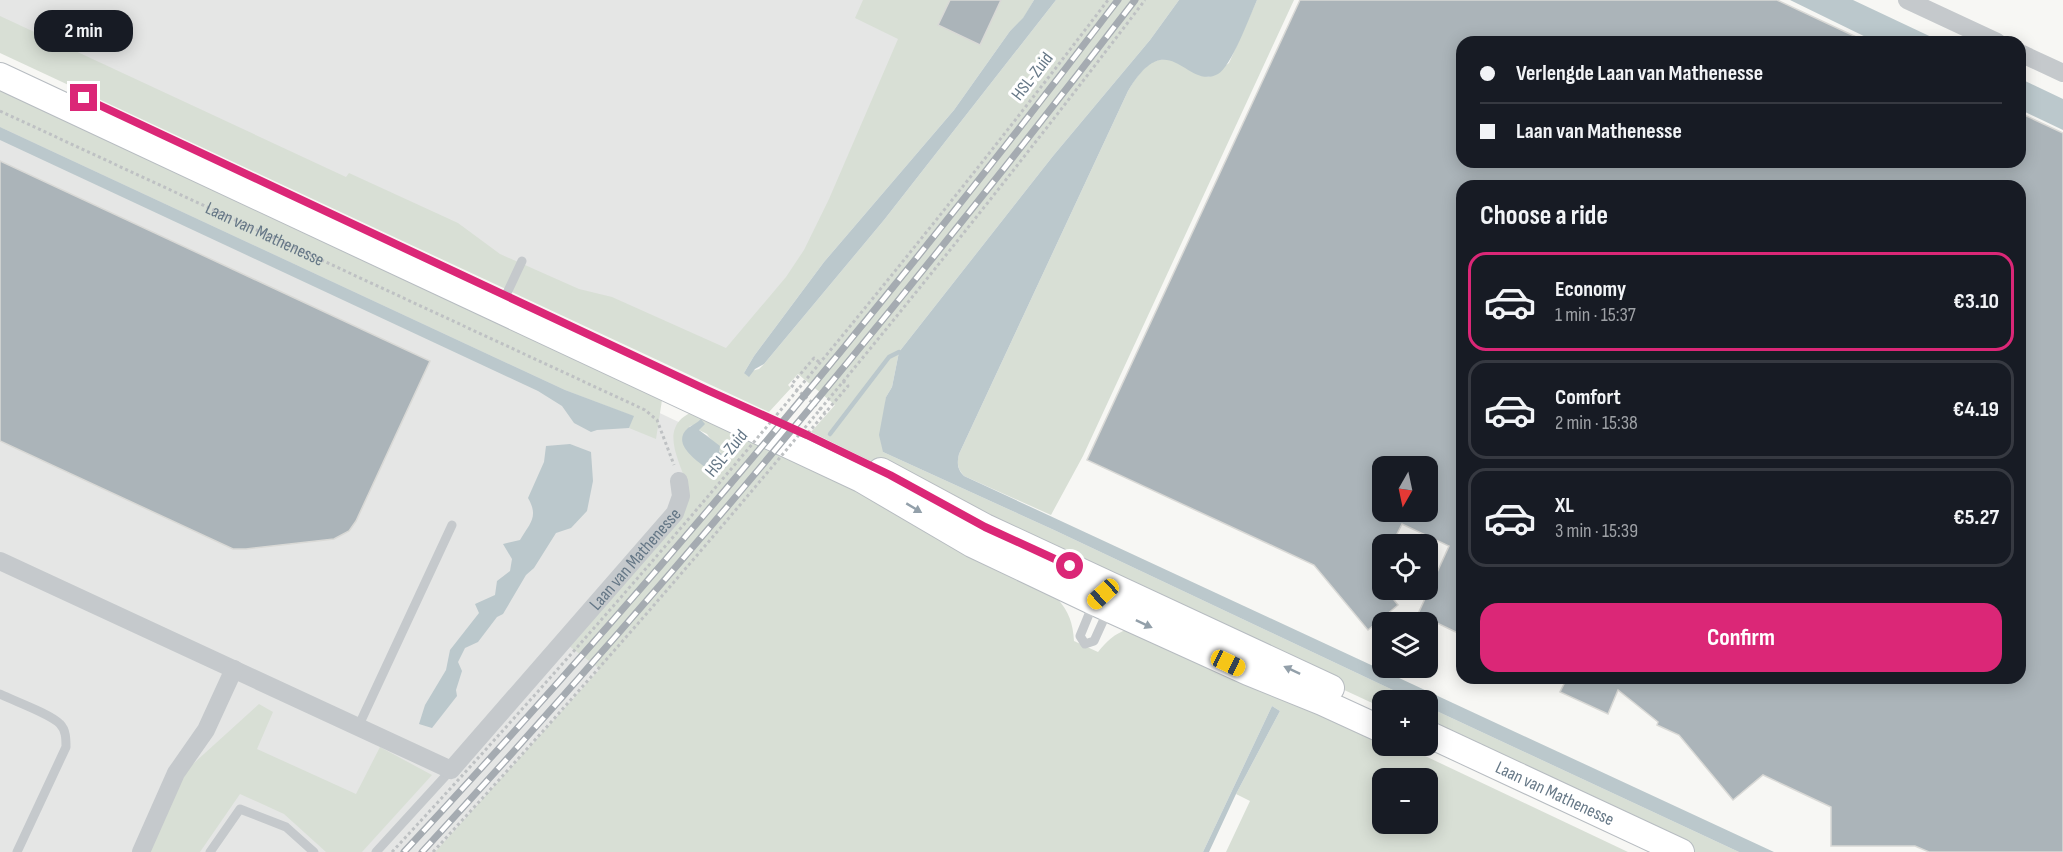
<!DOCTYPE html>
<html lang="en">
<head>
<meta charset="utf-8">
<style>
	:root { --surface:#171b24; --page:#242831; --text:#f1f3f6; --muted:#9ea1a6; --line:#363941; --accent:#db2777 }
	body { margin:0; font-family:"Sofia Sans Condensed",sans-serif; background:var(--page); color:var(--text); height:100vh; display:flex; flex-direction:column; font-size:22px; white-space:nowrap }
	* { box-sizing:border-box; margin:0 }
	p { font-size:20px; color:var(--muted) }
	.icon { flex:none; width:33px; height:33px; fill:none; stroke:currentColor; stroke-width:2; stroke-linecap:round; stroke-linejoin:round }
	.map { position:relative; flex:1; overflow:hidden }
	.panel { position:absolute; left:1456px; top:180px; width:570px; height:504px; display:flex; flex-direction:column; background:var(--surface); border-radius:18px; box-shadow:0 3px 15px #0003 }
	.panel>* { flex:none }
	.banner { position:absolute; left:1456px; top:36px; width:570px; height:132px; border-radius:18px; box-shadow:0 3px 15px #0003; display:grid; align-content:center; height:132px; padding:0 24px; background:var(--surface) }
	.needle { width:39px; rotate:189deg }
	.fabs { position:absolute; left:1372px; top:456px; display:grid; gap:12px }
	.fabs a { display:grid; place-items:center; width:66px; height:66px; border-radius:12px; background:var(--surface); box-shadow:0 3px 15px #0003; font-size:30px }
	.end { position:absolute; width:27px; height:27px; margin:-14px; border:8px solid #db2777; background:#fff; box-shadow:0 0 0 3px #fff }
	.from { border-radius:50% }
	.bubble { position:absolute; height:42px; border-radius:18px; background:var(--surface); box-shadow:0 3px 15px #0003; font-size:20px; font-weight:700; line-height:42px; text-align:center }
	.car { position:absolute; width:18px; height:36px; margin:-18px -9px; border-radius:8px; box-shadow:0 0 4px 2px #0007; background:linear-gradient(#f5c518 24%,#345 0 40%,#f5c518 0 76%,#345 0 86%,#f5c518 0) }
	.banner b { display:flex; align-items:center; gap:21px; height:57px; font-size:22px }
	.banner b+b { border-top:2px solid var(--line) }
	.banner i { width:15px; height:15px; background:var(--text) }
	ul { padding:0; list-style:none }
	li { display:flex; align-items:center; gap:18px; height:99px; margin:0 12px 9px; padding:0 12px; border:3px solid var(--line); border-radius:18px }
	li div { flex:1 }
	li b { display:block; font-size:22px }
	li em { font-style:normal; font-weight:700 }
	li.current { border-color:var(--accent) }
	li>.icon { width:54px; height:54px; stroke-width:1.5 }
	h2 { padding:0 24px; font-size:27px; line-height:72px }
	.cta { display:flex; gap:12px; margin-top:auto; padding:12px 24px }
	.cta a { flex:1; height:69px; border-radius:18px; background:var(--accent); color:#fff; font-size:24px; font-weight:700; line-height:69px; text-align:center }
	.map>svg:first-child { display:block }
	.built { fill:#e5e6e5 }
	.green { fill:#d8dfd5; fill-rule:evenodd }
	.water { fill:#bbc8cc }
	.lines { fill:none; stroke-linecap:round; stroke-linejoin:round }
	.stream { stroke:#bbc8cc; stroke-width:4.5 }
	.building { fill:#abb4b9; stroke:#d9d9d6; stroke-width:1.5; fill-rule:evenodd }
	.secondary-casing { stroke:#b7bcc1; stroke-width:28 }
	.path { stroke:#bec1c3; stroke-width:3; stroke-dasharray:3 3; stroke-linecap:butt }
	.lane { stroke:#c5c9cc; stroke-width:9 }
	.street { stroke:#c5c9cc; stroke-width:18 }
	.secondary { stroke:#fff; stroke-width:26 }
	.rail-casing { stroke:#a5abb1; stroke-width:7 }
	.rail { stroke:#fff; stroke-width:4.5; stroke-dasharray:14; stroke-linecap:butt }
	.path-bridge { stroke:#bec1c3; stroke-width:3; stroke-dasharray:3 3; stroke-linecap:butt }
	.oneway { fill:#93a0aa }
	.route { stroke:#db2777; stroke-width:8 }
	.labels { text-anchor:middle; stroke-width:6; stroke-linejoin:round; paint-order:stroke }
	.street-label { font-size:18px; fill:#657786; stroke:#fff }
</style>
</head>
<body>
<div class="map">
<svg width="2063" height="852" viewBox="0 0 2063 852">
	<rect width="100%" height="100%" fill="#f7f7f4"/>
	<path class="built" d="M0,0H1016L725,368L0,36Z
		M0,102L253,220L818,488L493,852H0Z"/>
	<path class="green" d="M863,0H1034L1023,19L1010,31L954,110L824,262L754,356L744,373L759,369L764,364L884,220L1056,0H1179L1150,40L1053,156L899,352L892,387L886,397L883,452L1054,530L1414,700H1383V708L998,529L897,474L811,432L835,405L798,374L788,385L791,388L769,412L0,53V16L346,177L349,173L458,223L500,254L579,289L612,297L726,348L786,277L804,250L829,199L898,39L855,18Z
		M1257,0H1294L1083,456L1051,515L964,476C957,468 957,463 959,454L1128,91C1137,76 1150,55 1171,60C1182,62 1195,73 1209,77L1229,63Z
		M0,82L662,400L656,439L629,428L633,416L565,390L0,127Z
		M697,410L735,425L1057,598C1069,612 1073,623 1074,641L1098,652C1107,641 1114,634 1128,629L1383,735V746H1404L1628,852H1226L1250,801L1236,794L1280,711L1272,706L1203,852H435L600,669L569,646L687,485C678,457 657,424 697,410ZM701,420L699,430L707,434L722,454L715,456L682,440L690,426L695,425ZM1383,778H1428V824H1383Z
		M259,704L273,712L257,749L356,794L380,747L432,775L362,852H326L284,814L240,794L200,852H149L183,773Z
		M1428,707L1739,852H1691L1428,729Z"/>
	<path class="water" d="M1034,0H1056L884,220L764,364L755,369L749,377L744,373L754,356L824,262L954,110L1010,31L1023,18Z
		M1179,0H1257C1250,16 1231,67 1218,74C1186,91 1169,22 1128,91L959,454C957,463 957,469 964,476L1774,852H1739L1428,707V700H1414L1054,530L883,452L879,435L886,397L892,387L899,352L1053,156L1150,40Z
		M1790,0H1853L1942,42H1934L1928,39L1927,42H1876Z
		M2021,79L2063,99V130L2021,110Z
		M0,127L565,390L634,416L629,428L597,430L591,432L574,423L562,406L538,391L0,140Z
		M701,419L705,424L699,430L720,446L719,452L722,454L718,459L715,457L706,468C695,459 671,443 688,428C692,425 697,423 701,419Z
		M570,444L591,452L593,481L587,511L571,528L556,533L534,568L526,575L503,614L497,617L478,642L465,648L458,662L462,671L456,690L457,696L432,728L419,724L425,705L446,670L450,650L479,613L475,604L495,595L497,581L510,571L512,559L503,544L520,540C530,523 539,517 528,498L544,462L546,446Z
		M1272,706L1280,711L1236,794L1209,852H1203Z"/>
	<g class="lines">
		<path class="stream" d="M830,434L889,357L899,352"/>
	</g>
	<path class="building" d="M950,0H1001L980,45L938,25Z
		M1300,0H1777L1867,42H1462V162H2020V113L2063,133V852H1929L1915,846H1831V807L1763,775L1733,800L1679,735L1657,725L1658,722L1618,690L1608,714L1560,692L1567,678H2020V186H1462V635L1418,614L1449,546L1402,524L1392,544H1383V563L1376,578L1383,586V590H1386L1398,605L1368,630L1314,565L1087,460ZM1383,466H1428V512H1383Z
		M0,161L430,361L356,521L349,531L334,539L246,549H233L0,441Z"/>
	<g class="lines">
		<defs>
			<g id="secondary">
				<path d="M0,76L861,479L972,544L1094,602L1248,672L1322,702L1383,730"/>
				<path d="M881,471L985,527L1331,688"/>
				<path id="s3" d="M1428,734L1681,852"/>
			</g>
		</defs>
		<use href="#secondary" class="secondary-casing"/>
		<g class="path">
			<path id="s1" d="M0,111L645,410L657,420L674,465"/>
			<path d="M819,362L814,358L791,385L825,413"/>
			<path d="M808,433L848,386L843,381"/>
		</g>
		<path class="lane" d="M500,308L522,261
			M1112,586L1109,608L1094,641L1085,644L1080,636L1094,602Z
			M0,694C14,701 51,714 60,724C66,730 66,739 66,747L17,852
			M358,727L452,525
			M210,852L240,809L286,827L314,852
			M376,852L451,770"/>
		<g class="street">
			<path d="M1907,0L1997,42"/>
			<path d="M2020,53L2063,73"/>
			<path id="s2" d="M0,561L451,770L675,513L681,496L679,481"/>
			<path d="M141,852L176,773L206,730L234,669"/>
		</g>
		<use href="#secondary" class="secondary"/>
		<defs>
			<path id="rail" d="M404,852C656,581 894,295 1118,0
				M422,852C673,580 910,294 1135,0"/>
		</defs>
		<use href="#rail" class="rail-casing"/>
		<use href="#rail" class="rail"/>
		<path class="path-bridge" d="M392,852C644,580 883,295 1108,0
			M433,852C684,580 921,295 1145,0"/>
	</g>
	<defs><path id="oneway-solid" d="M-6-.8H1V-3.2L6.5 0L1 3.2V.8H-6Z" transform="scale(1.5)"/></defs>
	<g class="oneway">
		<use href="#oneway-solid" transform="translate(914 508) rotate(31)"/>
		<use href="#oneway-solid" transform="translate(1144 624) rotate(25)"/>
		<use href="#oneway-solid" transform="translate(1292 670) rotate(-155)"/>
	</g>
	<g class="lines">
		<path class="route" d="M84,98L707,390L807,435L890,475L985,527L1070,566"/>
	</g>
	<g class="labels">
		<g class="street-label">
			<text transform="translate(1032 76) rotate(-52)" y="6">HSL-Zuid</text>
			<text dy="6" stroke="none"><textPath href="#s1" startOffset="292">Laan van Mathenesse</textPath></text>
			<text transform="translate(726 453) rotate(-50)" y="6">HSL-Zuid</text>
			<text dy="6" stroke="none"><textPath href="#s2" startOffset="777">Laan van Mathenesse</textPath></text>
			<text dy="6" stroke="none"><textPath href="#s3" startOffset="140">Laan van Mathenesse</textPath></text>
		</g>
	</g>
</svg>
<div class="fabs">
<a><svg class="needle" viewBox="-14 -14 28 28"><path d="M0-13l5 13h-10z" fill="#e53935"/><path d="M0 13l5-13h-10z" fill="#9ea1a6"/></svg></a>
<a><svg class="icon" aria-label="locate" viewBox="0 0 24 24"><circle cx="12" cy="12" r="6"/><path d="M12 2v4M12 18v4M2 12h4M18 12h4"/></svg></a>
<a><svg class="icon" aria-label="layers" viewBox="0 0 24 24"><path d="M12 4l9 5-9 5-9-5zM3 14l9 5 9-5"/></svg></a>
<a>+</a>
<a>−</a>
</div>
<i class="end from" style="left:1070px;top:566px"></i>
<i class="end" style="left:84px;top:98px"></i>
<div class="bubble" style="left:34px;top:10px;width:99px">2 min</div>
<i class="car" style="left:1103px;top:594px;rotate:228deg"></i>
<i class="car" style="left:1228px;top:663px;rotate:115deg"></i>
<div class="banner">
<b><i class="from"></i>Verlengde Laan van Mathenesse</b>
<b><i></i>Laan van Mathenesse</b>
</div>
<section class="panel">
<h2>Choose a ride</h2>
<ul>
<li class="current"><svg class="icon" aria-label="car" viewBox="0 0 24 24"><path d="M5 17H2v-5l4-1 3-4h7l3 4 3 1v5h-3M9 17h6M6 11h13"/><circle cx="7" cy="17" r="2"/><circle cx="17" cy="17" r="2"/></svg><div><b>Economy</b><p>1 min · 15:37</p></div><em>€3.10</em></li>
<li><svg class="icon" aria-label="car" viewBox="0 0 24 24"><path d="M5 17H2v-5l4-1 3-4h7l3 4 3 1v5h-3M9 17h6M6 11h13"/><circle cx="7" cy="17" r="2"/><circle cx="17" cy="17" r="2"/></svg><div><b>Comfort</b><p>2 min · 15:38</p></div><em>€4.19</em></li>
<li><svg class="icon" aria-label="car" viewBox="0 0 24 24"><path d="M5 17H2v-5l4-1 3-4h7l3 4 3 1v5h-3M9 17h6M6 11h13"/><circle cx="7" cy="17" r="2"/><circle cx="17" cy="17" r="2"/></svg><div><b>XL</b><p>3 min · 15:39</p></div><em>€5.27</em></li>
</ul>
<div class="cta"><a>Confirm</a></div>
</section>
</div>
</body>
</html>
